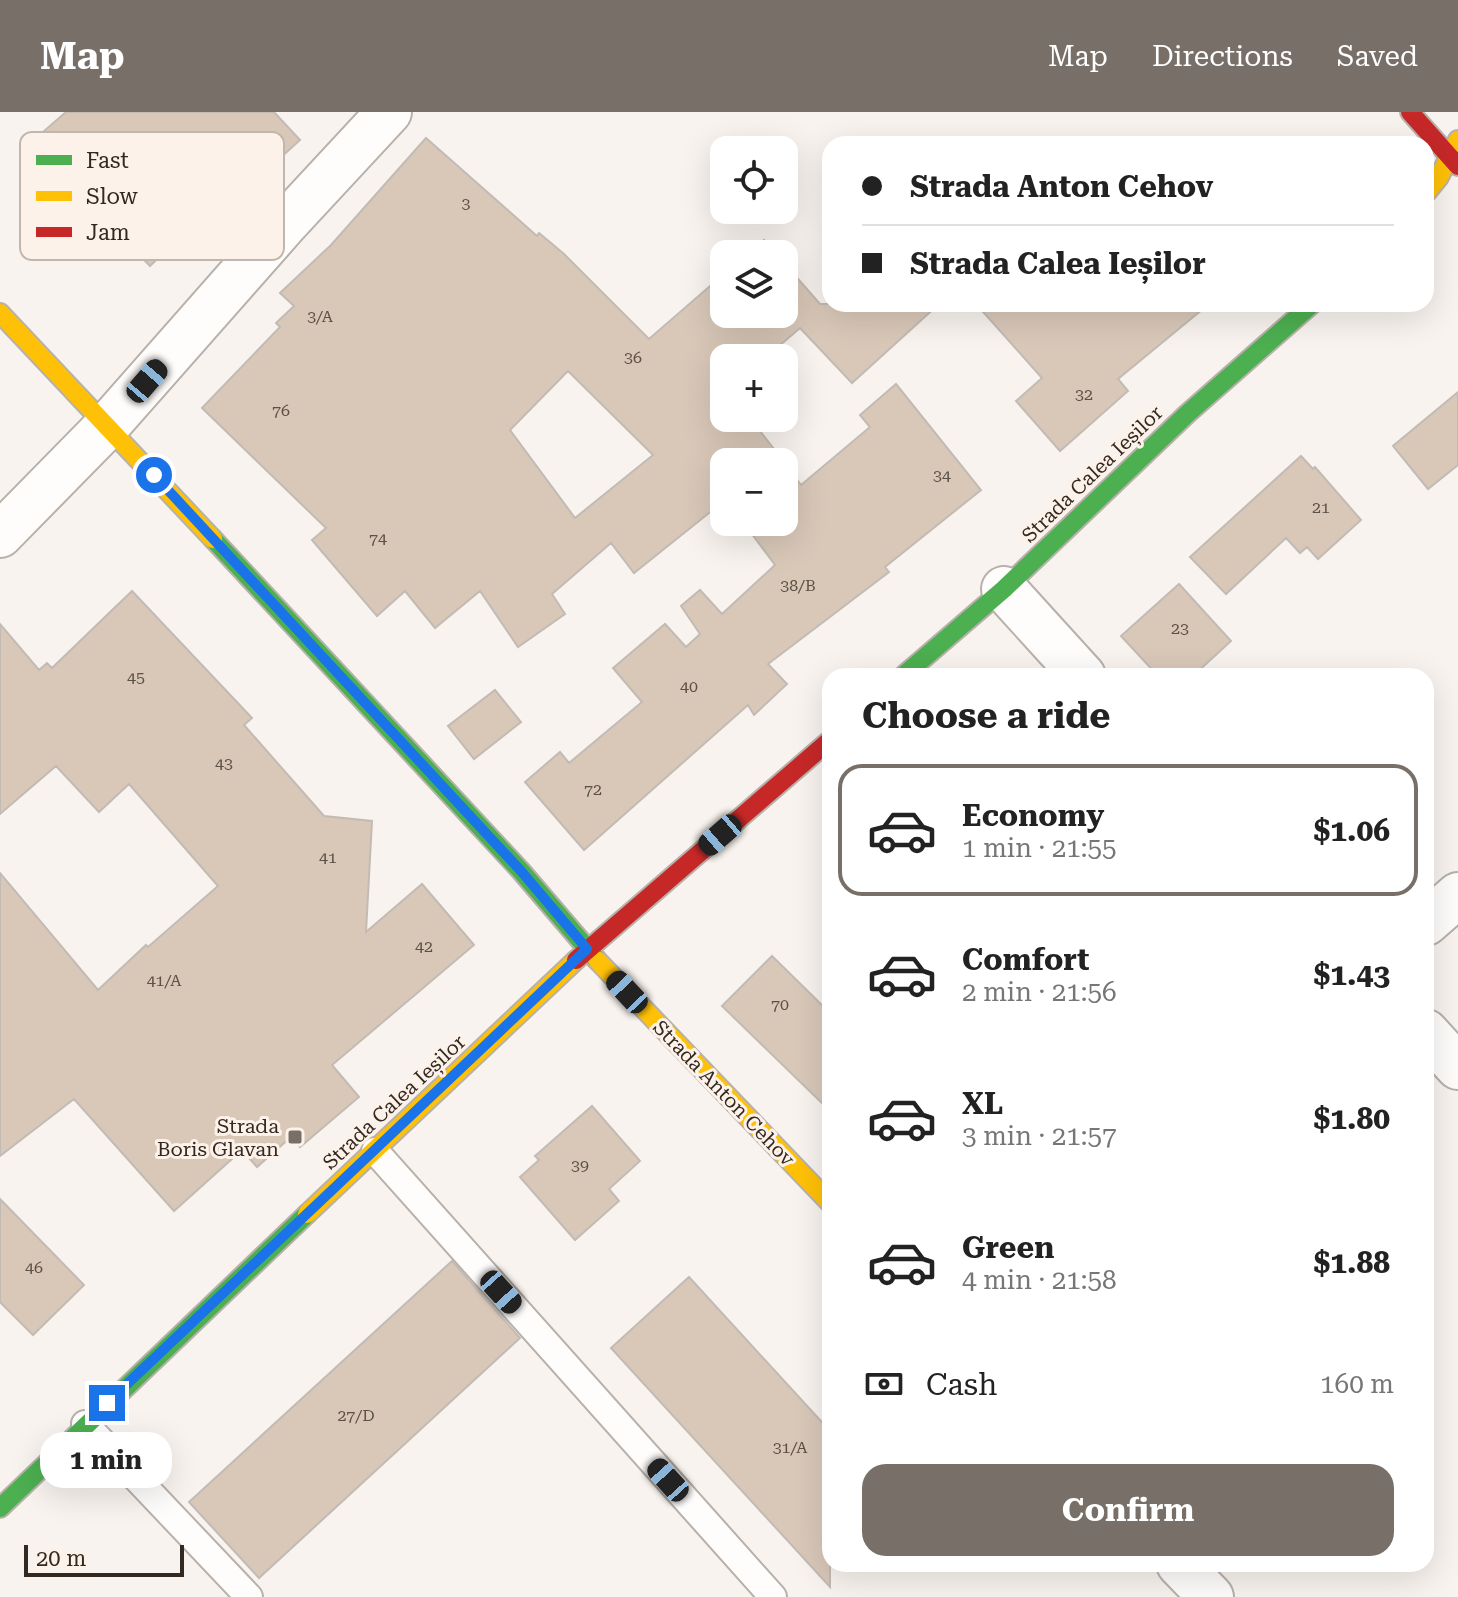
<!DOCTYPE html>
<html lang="en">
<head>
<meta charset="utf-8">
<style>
	:root { --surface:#fff; --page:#f2f2f2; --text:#222; --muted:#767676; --line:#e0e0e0; --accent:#787068 }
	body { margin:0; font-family:"Roboto Serif",serif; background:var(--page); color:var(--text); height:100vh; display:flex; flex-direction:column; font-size:30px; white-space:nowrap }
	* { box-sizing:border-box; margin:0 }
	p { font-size:26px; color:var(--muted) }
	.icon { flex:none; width:44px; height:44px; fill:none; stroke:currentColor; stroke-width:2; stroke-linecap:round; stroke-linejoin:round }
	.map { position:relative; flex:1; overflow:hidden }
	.panel { position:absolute; left:822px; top:556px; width:612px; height:904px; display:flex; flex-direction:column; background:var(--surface); border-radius:24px; box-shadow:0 8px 32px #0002 }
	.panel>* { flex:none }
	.banner { position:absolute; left:822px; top:24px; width:612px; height:176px; border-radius:24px; box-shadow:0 8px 32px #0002; display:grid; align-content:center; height:176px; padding:0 40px; background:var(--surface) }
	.tools { position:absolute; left:710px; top:24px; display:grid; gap:16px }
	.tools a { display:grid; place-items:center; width:88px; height:88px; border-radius:16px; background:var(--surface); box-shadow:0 8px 32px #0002; font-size:40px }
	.scale { position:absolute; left:24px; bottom:20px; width:160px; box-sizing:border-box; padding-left:8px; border:4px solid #332920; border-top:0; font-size:22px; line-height:28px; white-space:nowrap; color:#332920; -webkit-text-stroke:6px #fdf2e9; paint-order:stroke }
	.end { position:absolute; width:36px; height:36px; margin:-18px; border:10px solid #1a73e8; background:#fff; box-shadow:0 0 0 4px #fff }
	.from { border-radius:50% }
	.bubble { position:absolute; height:56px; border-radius:24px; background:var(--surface); box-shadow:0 8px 32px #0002; font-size:26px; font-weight:700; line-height:56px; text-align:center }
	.car { position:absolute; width:24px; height:48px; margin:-24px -12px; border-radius:10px; box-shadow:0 0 6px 2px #0007; background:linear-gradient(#222 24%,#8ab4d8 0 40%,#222 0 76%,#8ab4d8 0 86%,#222 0) }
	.banner b { display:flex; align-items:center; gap:28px; height:76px; font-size:30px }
	.banner b+b { border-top:2px solid var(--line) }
	.banner i { width:20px; height:20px; background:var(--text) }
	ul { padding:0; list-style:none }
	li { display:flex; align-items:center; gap:24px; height:132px; margin:0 16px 12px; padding:0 24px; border:4px solid transparent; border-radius:24px }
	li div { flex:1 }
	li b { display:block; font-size:30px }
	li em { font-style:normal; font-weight:700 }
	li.active { border-color:var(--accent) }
	li>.icon { width:72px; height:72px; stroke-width:1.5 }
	h2 { padding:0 40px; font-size:36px; line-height:96px }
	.pay { display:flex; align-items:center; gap:20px; height:88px; padding:0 40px; font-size:30px }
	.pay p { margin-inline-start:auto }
	.action { display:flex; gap:16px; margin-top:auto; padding:16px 40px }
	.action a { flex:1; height:92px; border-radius:24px; background:var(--accent); color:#fff; font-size:32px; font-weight:700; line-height:92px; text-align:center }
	header { display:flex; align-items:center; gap:48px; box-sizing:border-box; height:112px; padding:0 40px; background:var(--accent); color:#fff }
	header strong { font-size:38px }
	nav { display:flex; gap:44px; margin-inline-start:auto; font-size:28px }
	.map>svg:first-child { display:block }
	.building { fill:#d9c8b8; stroke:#c2bbb5; stroke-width:2; fill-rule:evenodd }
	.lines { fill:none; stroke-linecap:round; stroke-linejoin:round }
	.lane-casing { stroke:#b8b1ab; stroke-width:30 }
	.street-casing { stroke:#b8b1ab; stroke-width:48 }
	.fast-casing { stroke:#b8b1ab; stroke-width:22 }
	.slow-casing { stroke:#b8b1ab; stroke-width:22 }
	.jam-casing { stroke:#b8b1ab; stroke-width:22 }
	.lane { stroke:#fefdfc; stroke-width:26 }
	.street { stroke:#fefdfc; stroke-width:44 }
	.fast { stroke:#4caf50; stroke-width:18 }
	.slow { stroke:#ffc107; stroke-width:18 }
	.jam { stroke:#c62828; stroke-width:18 }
	.route { stroke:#1a73e8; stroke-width:10 }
	.poi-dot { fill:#787068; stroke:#fdf2e9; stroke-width:3 }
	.labels { text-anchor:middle; stroke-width:6; stroke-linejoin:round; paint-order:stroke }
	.number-label { font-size:16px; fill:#5c5146 }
	.street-label { font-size:20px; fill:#332920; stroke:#fdf2e9 }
	.poi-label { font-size:20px; fill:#332920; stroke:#fdf2e9; text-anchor:end }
	.key { fill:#fdf2e9; stroke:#c0b6ad; stroke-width:2 }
	.key-label { font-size:22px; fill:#332920 }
</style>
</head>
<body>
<header>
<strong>Map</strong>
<nav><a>Map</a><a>Directions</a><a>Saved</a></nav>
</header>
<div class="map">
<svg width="1458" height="1485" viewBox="0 0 1458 1485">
	<rect width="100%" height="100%" fill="#f8f3ee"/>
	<path class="building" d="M66,0H274L300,28L243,80L235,71L150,154L60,61L49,71L21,39Z
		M426,26L537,124L539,121L564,142L649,227L724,162V202H784V151L820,192H939L852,271L800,216L765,246H724V306H750L784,350H724V389L634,461L611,431L552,482L565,502L518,535L480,479L435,516L405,479L377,504L312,428L326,416L202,296L280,215L276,211L294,194L280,181L331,133ZM568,259L653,343L575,406L510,318Z
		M764,128L776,142H747Z
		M976,192H1209L1118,267L1128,279L1060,339L1016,289L1042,266Z
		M896,272L981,378L885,455L889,460L768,552L787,572L754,603L748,593L584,738L525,670L560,640L569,651L642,590L613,556L665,512L686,535L700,522L681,494L700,478L722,502L775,453L743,410H784V350L801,373L870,315L860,303Z
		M1458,280V353L1428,377L1393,334Z
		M1301,344L1313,357L1315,355L1361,408L1318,447L1307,435L1300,441L1286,426L1226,482L1190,445Z
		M1179,472L1231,529L1193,564H1158L1121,524Z
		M132,479L252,606L244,613L324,704L372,709L366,820L422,772L474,833L332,953L359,985L300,1035L291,1025L257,1055L242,1038L174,1099L74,987L0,1044V761L98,878L146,833L148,835L218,774L129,672L99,700L56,654L0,702V512L39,558L47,551L52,556Z
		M495,578L521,610L474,647L448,614Z
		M772,844L830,901V999L722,894Z
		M592,994L640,1049L609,1077L619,1089L575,1128L520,1065L539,1048L535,1044Z
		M0,1087L84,1173L33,1223L0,1190Z
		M452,1149L520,1226L259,1466L189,1390Z
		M689,1165L830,1319V1475L611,1236Z"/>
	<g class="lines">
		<defs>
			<path id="lane" d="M375,1039L773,1485
				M85,1312L249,1485"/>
			<path id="street" d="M0,423L107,314L286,111L389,0
				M1004,477L1083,564
				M1426,811L1458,783
				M1426,920L1458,955
				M1179,1452L1211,1485"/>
			<path id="fast" d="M213,427L521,759L597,848
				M903,564L1004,477L1187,302L1312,192
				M0,1396L307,1102"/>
			<path id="slow" d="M1426,81L1439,65L1458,28
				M0,201L213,427
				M597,848L830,1091
				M307,1102L576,848"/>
			<path id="jam" d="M1410,0L1458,54
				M576,848L830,628"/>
		</defs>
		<use href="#lane" class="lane-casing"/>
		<use href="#street" class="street-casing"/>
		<use href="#fast" class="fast-casing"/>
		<use href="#slow" class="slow-casing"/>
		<use href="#jam" class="jam-casing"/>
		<use href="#lane" class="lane"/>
		<use href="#street" class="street"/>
		<use href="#fast" class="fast"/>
		<use href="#slow" class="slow"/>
		<use href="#jam" class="jam"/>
	</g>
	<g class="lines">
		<path class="route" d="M107,1291L587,837L521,759L154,363"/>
	</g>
	<rect class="poi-dot" x="287" y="1017" width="16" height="16" rx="4"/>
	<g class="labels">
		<g class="number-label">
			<text x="466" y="97">3</text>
			<text x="320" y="210">3/A</text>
			<text x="633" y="251">36</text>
			<text x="1084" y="288">32</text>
			<text x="281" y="304">76</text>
			<text x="942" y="369">34</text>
			<text x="1321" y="401">21</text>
			<text x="378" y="432">74</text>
			<text x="798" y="479">38/B</text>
			<text x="1180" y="522">23</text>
			<text x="136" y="571">45</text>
			<text x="689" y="580">40</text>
			<text x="224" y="657">43</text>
			<text x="593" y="683">72</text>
			<text x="328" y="751">41</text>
			<text x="424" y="840">42</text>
			<text x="164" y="874">41/A</text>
			<text x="780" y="898">70</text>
			<text x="580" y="1059">39</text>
			<text x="34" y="1161">46</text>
			<text x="356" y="1309">27/D</text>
			<text x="790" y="1341">31/A</text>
		</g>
		<g class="street-label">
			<text transform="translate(1092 362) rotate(-44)" y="7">Strada Calea Ieșilor</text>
			<text transform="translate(724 981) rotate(46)" y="7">Strada Anton Cehov</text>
			<text transform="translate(394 990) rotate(-43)" y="7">Strada Calea Ieșilor</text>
		</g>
		<g class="poi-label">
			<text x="279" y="1021">Strada<tspan x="279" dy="23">Boris Glavan</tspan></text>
		</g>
	</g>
	<rect x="20" y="20" width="264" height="128" rx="12" class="key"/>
	<rect x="36" y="43" width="36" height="10" fill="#4caf50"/>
	<rect x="36" y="79" width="36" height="10" fill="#ffc107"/>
	<rect x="36" y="115" width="36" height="10" fill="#c62828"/>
	<g class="key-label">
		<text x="86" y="56">Fast</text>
		<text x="86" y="92">Slow</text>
		<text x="86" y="128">Jam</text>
	</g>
</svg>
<div class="tools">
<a><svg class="icon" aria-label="locate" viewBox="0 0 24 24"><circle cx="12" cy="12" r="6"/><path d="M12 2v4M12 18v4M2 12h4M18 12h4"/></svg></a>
<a><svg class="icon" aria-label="layers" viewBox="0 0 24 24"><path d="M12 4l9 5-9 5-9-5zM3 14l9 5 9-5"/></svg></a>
<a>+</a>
<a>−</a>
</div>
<div class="scale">20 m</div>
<i class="end from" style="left:154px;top:363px"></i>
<i class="end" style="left:107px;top:1291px"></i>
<div class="bubble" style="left:40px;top:1320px;width:132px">1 min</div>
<i class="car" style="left:147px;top:269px;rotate:41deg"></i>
<i class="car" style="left:720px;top:723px;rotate:229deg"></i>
<i class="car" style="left:627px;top:880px;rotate:317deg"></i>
<i class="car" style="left:501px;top:1180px;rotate:138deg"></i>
<i class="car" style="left:668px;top:1368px;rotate:318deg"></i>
<div class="banner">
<b><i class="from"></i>Strada Anton Cehov</b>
<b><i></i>Strada Calea Ieșilor</b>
</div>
<section class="panel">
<h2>Choose a ride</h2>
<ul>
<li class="active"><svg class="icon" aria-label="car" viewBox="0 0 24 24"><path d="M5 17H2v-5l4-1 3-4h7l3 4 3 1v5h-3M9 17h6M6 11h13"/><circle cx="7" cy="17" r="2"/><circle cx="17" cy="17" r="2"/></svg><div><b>Economy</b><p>1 min · 21:55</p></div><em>$1.06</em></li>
<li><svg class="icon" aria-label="car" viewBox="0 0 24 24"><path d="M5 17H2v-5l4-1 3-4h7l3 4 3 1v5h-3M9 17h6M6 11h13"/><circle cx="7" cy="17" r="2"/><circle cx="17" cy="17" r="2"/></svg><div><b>Comfort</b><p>2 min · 21:56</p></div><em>$1.43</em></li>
<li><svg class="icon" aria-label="car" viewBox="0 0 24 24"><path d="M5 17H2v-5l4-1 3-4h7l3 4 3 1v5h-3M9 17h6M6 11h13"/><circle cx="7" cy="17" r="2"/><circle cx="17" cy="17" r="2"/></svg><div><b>XL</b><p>3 min · 21:57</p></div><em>$1.80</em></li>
<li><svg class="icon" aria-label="car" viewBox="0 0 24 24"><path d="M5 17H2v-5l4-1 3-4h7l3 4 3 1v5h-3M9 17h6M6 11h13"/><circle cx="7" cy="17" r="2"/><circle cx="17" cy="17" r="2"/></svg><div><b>Green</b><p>4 min · 21:58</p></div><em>$1.88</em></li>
</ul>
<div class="pay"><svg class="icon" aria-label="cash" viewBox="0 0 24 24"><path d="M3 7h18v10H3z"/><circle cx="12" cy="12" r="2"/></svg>Cash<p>160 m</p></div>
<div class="action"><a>Confirm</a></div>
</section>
</div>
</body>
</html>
